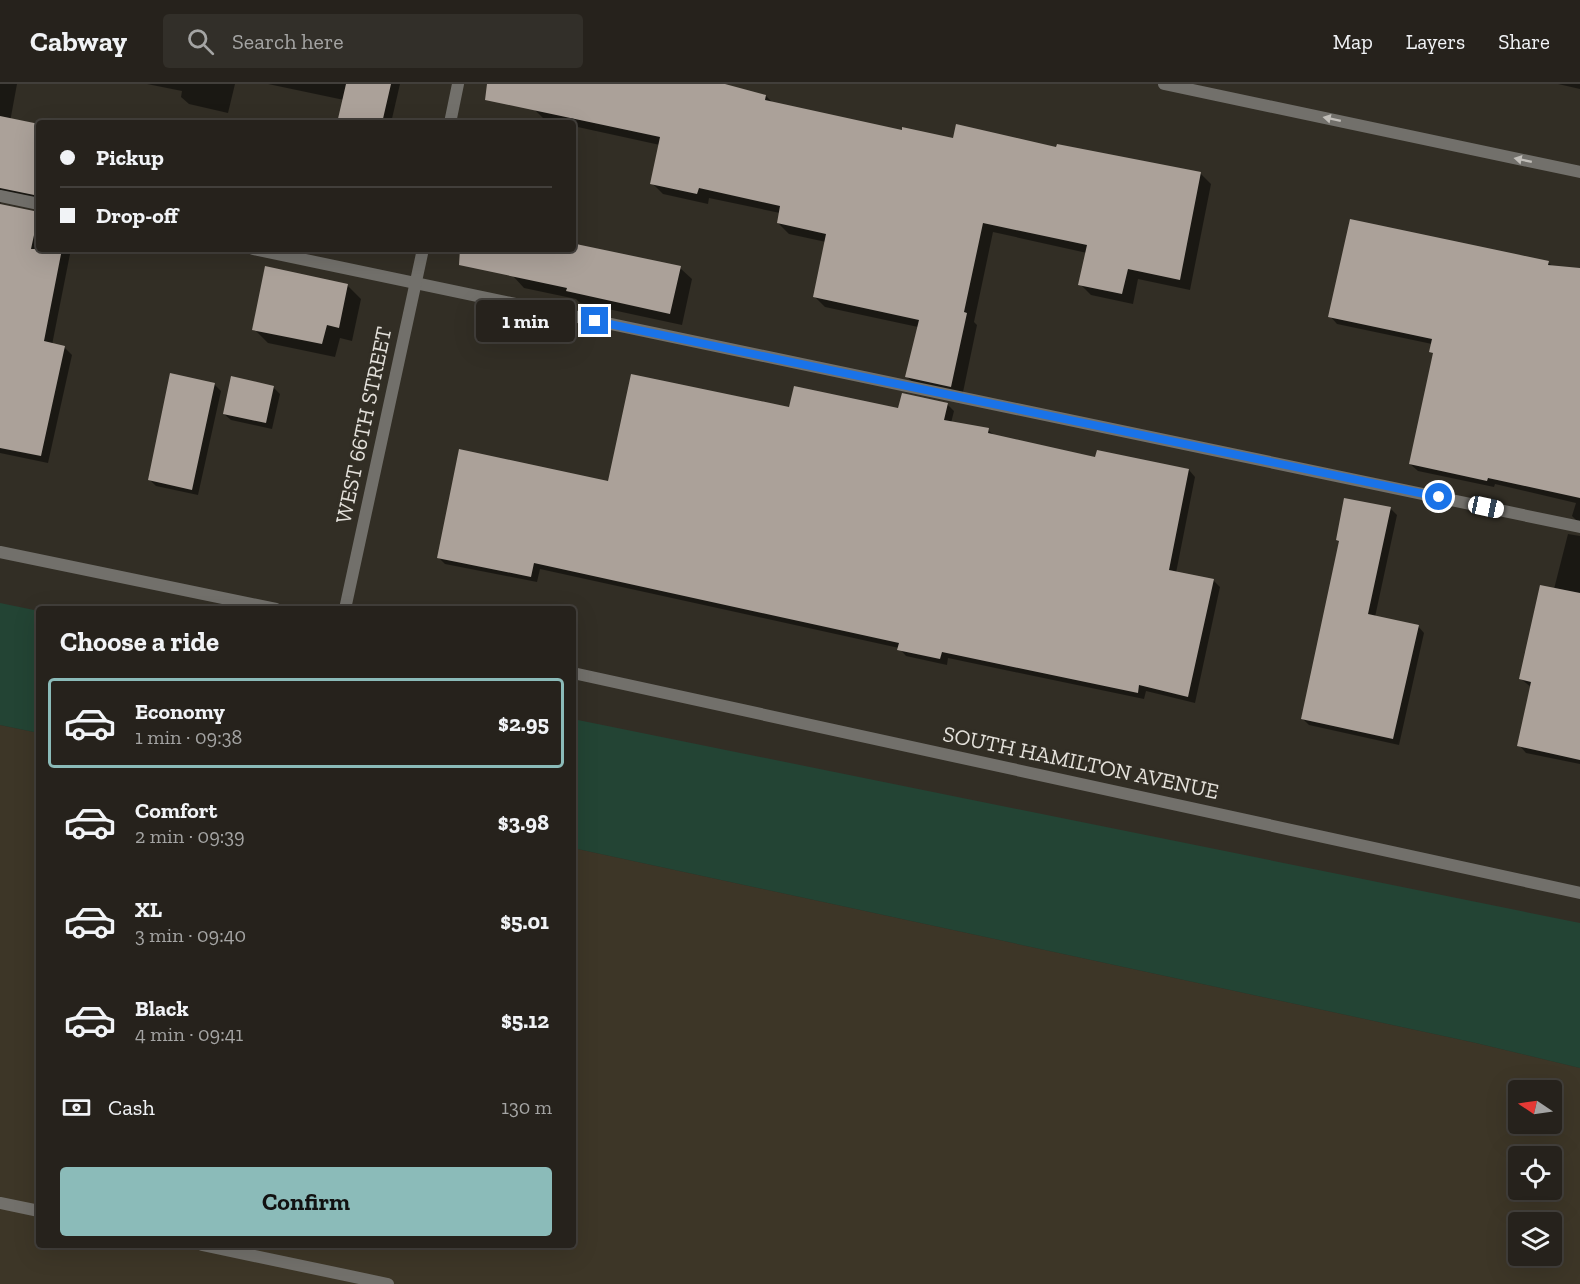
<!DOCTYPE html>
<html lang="en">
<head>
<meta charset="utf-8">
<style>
	:root { --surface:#26221c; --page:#322f29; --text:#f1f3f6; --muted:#a4a4a3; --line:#423f3b; --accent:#8bbbb9 }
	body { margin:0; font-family:"Zilla Slab",serif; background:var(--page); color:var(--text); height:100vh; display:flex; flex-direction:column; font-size:22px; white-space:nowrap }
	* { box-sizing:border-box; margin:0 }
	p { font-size:20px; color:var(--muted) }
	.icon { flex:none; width:33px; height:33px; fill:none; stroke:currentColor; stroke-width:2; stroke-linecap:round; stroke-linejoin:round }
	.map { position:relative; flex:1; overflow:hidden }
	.panel { position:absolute; left:36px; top:522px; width:540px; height:642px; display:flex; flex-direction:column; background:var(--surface); border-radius:6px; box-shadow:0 6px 24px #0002,0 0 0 2px var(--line) }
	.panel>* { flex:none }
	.top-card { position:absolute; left:36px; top:36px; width:540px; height:132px; border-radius:6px; box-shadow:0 6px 24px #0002,0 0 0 2px var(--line); display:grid; align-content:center; height:132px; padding:0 24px; background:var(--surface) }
	.needle { width:39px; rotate:283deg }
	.fabs { position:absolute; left:1508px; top:996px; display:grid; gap:12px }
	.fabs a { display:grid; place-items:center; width:54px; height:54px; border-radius:6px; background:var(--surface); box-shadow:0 6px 24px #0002,0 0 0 2px var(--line); font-size:30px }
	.end { position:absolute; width:27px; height:27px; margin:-14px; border:8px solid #1a73e8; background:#fff; box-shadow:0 0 0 3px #fff }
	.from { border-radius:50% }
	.bubble { position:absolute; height:42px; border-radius:6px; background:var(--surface); box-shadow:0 6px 24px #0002,0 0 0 2px var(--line); font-size:20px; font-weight:800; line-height:42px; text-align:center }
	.car { position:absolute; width:18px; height:36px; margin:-18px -9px; border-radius:8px; box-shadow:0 0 4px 2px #0007; background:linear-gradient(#fff 24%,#345 0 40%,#fff 0 76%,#345 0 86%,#fff 0) }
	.top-card b { display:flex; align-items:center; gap:21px; height:57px; font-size:22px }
	.top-card b+b { border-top:2px solid var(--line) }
	.top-card i { width:15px; height:15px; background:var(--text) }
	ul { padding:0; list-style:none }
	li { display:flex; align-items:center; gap:18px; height:90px; margin:0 12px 9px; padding:0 12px; border:3px solid transparent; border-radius:6px }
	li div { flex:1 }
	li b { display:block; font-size:22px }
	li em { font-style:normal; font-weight:800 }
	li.active { border-color:var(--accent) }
	li>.icon { width:54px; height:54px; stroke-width:1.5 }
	h2 { padding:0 24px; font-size:27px; line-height:72px }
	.pay { display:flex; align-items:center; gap:15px; height:66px; padding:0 24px; font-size:22px }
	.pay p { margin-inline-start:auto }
	.action { display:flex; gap:12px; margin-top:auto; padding:12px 24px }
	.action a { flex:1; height:69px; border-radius:6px; background:var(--accent); color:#111; font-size:24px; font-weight:800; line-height:69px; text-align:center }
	header { display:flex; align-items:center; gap:36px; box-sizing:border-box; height:84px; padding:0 30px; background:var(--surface); border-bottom:2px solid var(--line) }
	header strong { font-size:28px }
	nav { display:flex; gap:33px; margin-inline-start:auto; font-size:21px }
	.search { width:420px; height:54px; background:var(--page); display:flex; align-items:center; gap:15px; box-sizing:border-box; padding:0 21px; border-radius:6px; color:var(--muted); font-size:22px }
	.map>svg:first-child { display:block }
	.built { fill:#3d3627; fill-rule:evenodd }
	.green { fill:#234434 }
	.shadow { fill:#0007 }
	.building { fill:#aba199 }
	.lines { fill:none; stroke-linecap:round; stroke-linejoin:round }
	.lane { stroke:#72706b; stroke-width:12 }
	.street { stroke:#72706b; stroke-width:12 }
	.oneway { fill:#c1beb9 }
	.route { stroke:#1a73e8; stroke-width:8 }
	.labels { text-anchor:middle; stroke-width:6; stroke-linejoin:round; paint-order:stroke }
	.street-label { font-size:22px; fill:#e3e0da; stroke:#322e25 }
</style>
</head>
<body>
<header>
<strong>Cabway</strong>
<div class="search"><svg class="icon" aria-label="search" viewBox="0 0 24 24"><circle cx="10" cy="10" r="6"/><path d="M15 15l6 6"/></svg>Search here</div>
<nav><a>Map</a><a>Layers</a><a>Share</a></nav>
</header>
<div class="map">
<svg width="1580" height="1200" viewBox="0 0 1580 1200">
	<rect width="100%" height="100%" fill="#322e25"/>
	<path class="built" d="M0,641L39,649V1161H573V764L1476,959L1580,984V1200H0ZM1518,1006H1551V1040H1518ZM1518,1072H1551V1106H1518ZM1518,1138H1551V1172H1518Z"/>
	<path class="green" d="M0,519L39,527V649L0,641Z
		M573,635L1580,839V984L1476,959L573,764Z"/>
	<path class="shadow" d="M0,0H17L10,38L39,44V117L2,114L0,120Z
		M147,0H235L228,29L189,20L181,13L182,7Z
		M268,0H400L391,39H339L344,16Z
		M541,0H717L766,12L773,19L903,47L954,55L1058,65V61L1201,90L1211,100L1190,206L1138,195L1133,220L1091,211L1080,200L1087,169L993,148L974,238L977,241L962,313L918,303L907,293L918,243L825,223L814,212L826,158L789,150L778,139L780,129L709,114L708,120L663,110L652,99L660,61L573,42V39L546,37L535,26Z
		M1558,0H1580V5Z
		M0,122L37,129L39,132V165H71L52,261L64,263L72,271L48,379L0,369Z
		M573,161L680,184L692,195L682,241L580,219L576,215L524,204L513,192L518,165H573Z
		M1548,178L1555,185L1580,201V440L1572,432L1576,419L1495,400L1494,403L1418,387L1410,380L1434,270L1431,267L1432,260L1337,240L1330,232Z
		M347,201L361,215L352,257L340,254L335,273L268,259L254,245Z
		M214,300L221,307L198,411L156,402L150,396Z
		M273,303L280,310L272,345L231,336L224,330Z
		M947,320L954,327L951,339L988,346L995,352L1096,374L1189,386L1195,393L1176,489L1213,496L1220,503L1195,619L1146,607L1144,615L948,574L947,581L906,572L899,564L540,485L537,498L445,480L438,473L609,399L791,324L899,325Z
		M1390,424L1397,431L1375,533L1418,542L1424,549L1399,661L1309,641L1302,634L1340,459L1337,455Z
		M1568,450L1580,452V680L1526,669L1519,661L1531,603L1521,595L1554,505Z"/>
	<path class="building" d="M346,0H391L382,39H337Z
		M487,0H725L766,11L765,16L902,46V43L953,54L956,40L1056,63L1057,60L1201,88L1180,196L1128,185L1122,210L1078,201L1087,161L983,139L964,228L967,229L951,303L905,293L919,236L813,213L826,150L777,139L780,122L699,104L697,110L650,100L660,53L485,16Z
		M0,32L39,40V112L0,104Z
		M0,120L39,128L31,165H62L44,257L65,262L41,372L0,364Z
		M1350,135L1549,177L1548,181L1580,184V414L1488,394L1487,397L1409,380L1433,269L1429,268L1432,255L1328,233Z
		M576,160L681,182L670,230L566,207L567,204L459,181L460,165H575Z
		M265,182L348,200L339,244L327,241L322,260L252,246Z
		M170,289L215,299L192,406L148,396Z
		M631,290L789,323L794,302L898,324L902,309L948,319L944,336L989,344L988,349L1095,373L1097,366L1189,385L1169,486L1214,495L1188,613L1139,601L1138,609L942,568L940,575L897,566L899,559L534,479L531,493L437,474L459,365L608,397Z
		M231,292L274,302L266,339L223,330Z
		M1344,414L1391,423L1368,530L1419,541L1393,655L1301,635L1339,457L1336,456Z
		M1540,501L1580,509V676L1517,662L1531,598L1519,595Z"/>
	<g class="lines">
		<path class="lane" d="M0,112L39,120
			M253,165L1580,443
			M0,1119L39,1127
			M202,1161L388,1200"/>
		<path class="street" d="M1164,0L1580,88
			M450,39L458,0
			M0,468L276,525
			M345,525L423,165
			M573,589L1580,809"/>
	</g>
	<defs><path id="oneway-solid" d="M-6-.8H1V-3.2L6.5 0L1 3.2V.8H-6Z" transform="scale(1.5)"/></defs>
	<g class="oneway">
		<use href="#oneway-solid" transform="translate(1332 35) rotate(-168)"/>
		<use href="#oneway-solid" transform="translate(1523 76) rotate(-168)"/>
	</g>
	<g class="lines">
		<path class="route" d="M595,237L1439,413"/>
	</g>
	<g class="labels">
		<g class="street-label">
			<text transform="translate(363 341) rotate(-78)" y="8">WEST 66TH STREET</text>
			<text transform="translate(1081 678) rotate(12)" y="8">SOUTH HAMILTON AVENUE</text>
		</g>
	</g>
</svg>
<div class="fabs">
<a><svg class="needle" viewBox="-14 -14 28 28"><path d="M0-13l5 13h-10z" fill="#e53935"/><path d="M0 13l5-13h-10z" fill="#a4a4a3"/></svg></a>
<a><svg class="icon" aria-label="locate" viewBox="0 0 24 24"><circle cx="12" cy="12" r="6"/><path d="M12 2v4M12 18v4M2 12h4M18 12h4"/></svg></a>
<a><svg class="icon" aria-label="layers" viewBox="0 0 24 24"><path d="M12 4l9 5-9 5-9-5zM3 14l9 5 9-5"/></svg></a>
</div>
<i class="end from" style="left:1439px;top:413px"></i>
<i class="end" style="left:595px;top:237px"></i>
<div class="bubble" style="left:476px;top:216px;width:99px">1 min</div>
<i class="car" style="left:1486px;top:423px;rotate:102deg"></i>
<div class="top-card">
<b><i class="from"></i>Pickup</b>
<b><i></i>Drop-off</b>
</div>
<section class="panel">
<h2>Choose a ride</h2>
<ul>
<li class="active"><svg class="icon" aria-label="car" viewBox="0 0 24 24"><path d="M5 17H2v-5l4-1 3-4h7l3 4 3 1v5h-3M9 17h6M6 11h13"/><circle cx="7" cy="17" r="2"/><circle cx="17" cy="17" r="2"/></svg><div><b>Economy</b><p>1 min · 09:38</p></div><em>$2.95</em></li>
<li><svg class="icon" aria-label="car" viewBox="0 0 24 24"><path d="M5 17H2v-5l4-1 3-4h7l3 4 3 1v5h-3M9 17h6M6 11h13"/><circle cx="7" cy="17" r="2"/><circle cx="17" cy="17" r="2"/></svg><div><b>Comfort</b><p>2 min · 09:39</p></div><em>$3.98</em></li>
<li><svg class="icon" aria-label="car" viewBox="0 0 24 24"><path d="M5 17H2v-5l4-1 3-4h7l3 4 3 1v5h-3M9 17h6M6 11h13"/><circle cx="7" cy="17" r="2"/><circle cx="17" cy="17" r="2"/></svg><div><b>XL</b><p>3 min · 09:40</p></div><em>$5.01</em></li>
<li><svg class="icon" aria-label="car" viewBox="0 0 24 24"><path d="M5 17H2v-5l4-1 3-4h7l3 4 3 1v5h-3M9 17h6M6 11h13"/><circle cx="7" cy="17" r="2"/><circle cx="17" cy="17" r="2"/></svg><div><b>Black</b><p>4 min · 09:41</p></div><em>$5.12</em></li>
</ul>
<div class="pay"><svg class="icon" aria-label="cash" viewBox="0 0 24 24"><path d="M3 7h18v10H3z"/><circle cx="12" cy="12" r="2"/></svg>Cash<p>130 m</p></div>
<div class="action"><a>Confirm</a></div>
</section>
</div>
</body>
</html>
